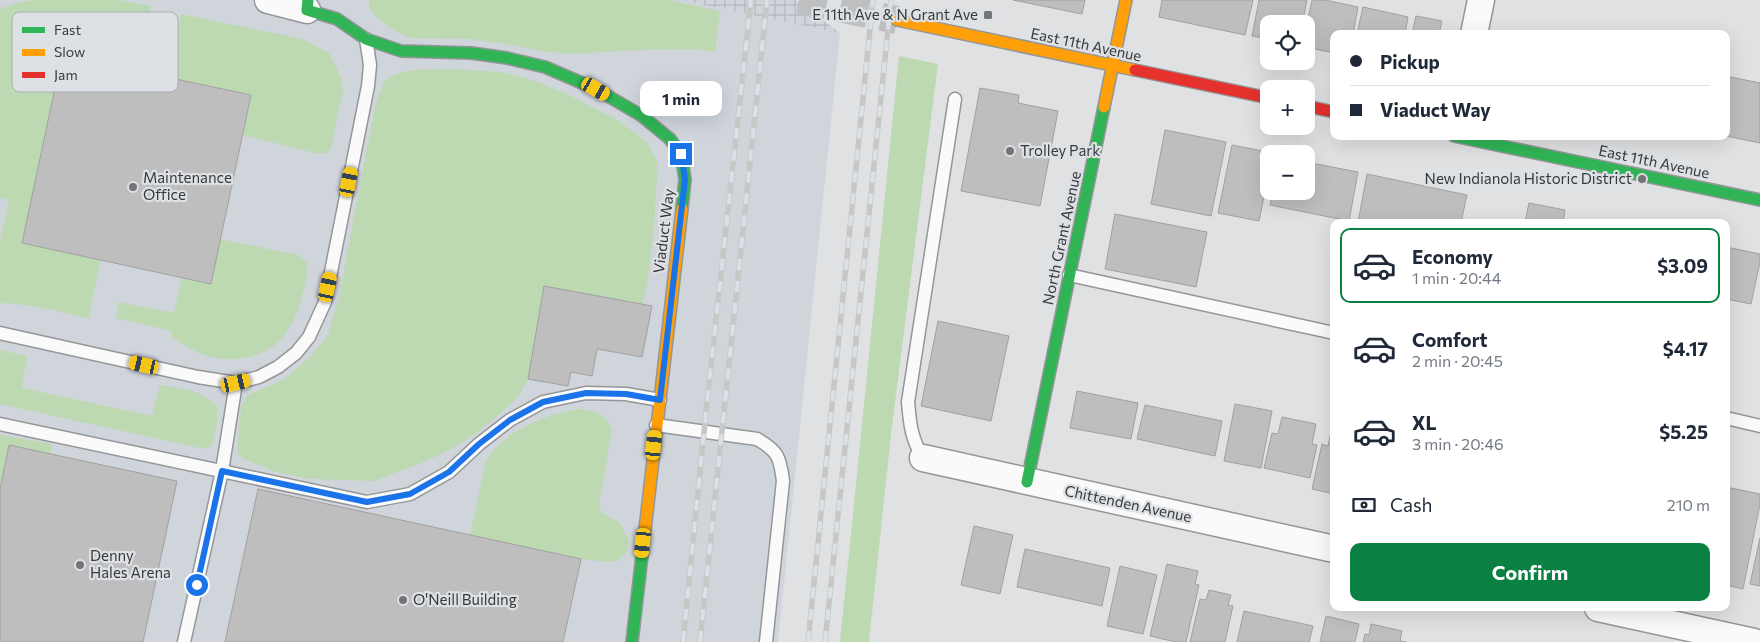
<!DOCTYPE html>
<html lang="en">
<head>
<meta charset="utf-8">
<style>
	:root { --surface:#fff; --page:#f2f2f3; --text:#1f2937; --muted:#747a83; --line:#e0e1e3; --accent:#0b8043 }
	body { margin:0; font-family:Commissioner,sans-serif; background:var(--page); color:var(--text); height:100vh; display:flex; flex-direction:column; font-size:19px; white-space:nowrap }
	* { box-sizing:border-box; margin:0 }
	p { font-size:16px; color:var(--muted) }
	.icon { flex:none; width:28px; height:28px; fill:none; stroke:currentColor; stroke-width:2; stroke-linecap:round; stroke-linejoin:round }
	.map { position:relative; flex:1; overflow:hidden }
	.details { position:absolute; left:1330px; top:219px; width:400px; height:392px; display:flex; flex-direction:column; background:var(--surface); border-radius:10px; box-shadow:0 5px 20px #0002 }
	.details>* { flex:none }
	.guide { position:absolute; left:1330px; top:30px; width:400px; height:110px; border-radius:10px; box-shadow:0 5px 20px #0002; display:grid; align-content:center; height:110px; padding:0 20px; background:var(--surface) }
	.fabs { position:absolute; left:1260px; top:15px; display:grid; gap:10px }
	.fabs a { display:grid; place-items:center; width:55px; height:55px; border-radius:10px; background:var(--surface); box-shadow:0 5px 20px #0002; font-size:25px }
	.end { position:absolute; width:22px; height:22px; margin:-11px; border:6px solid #1a73e8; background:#fff; box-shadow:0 0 0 2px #fff }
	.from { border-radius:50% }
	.bubble { position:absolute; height:35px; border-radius:10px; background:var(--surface); box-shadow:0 5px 20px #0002; font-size:16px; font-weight:700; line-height:35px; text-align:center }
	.car { position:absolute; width:15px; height:30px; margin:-15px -8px; border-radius:6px; box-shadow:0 0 4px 1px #0007; background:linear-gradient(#f5c518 24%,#345 0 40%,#f5c518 0 76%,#345 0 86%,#f5c518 0) }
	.guide b { display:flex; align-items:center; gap:18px; height:48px; font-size:19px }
	.guide b+b { border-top:1px solid var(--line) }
	.guide i { width:12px; height:12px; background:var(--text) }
	ul { padding:9px 0 0; list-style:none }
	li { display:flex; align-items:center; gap:15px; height:75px; margin:0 10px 8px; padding:0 10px; border:2px solid transparent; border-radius:10px }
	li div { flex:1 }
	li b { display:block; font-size:19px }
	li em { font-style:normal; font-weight:700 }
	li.selected { border-color:var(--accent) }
	li>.icon { width:45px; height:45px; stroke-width:1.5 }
	.pay { display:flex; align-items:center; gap:12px; height:55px; padding:0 20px; font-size:19px }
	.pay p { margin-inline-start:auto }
	.cta { display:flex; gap:10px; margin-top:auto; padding:10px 20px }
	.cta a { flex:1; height:58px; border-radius:10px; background:var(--accent); color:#fff; font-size:20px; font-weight:700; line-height:58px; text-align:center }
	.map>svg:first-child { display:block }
	.built { fill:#cfd5db }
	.industrial { fill:url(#industrial-grid) }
	.grass { fill:#bdd9b2 }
	.building { fill:#bebebf; stroke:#a0a0a0 }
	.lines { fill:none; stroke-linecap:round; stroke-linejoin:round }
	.secondary-tunnel { stroke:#bdbfc1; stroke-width:28; stroke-dasharray:28 14; stroke-linecap:butt }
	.lane-casing { stroke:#949698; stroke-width:15 }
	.street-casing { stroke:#949698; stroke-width:29 }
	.fast-casing { stroke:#949698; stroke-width:14 }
	.slow-casing { stroke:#949698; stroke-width:14 }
	.jam-casing { stroke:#949698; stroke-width:14 }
	.lane { stroke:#fafafb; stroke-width:12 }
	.street { stroke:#fafafb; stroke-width:26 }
	.fast { stroke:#30b455; stroke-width:11 }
	.slow { stroke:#ff9f0a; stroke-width:11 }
	.jam { stroke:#e5322d; stroke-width:11 }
	.rail-casing { stroke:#c6c7c7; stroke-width:5.5 }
	.rail { stroke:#dde1e5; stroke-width:4; stroke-dasharray:11; stroke-linecap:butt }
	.route { stroke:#1a73e8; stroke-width:6 }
	.poi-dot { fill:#727476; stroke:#dde1e5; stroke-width:2 }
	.labels { text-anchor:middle; stroke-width:4.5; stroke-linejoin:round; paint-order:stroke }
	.poi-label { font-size:15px; fill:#37393b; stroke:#dde1e5; text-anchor:start }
	.street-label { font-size:15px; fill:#37393b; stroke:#dde1e5 }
	.key { fill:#dde1e5; stroke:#abafb2; stroke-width:1 }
	.key-label { font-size:14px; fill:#37393b }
</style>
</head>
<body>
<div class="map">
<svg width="1760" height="642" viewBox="0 0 1760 642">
	<defs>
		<pattern id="industrial-grid" width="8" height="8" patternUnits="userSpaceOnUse" patternTransform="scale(1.25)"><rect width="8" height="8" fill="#cfd5db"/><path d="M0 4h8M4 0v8" fill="none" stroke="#b2b8bd"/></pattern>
	</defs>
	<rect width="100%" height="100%" fill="#dfe1e3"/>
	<path class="built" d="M0,0H680L840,33L778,642H0Z"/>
	<path class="industrial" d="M680,0H796L840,33Z"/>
	<path class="grass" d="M37,0H119L151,6L139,71L62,55L22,243L101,260L88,319C60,311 29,304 0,303V243L9,200L0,198V9L17,3Z
		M369,0H669L720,11L715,52L694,49L640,50L573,54L547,52L506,44L470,39L409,38L393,30L376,17L369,8Z
		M181,14L293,37L304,40L329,53L341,78L343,90L331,149L326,153H315L243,135L251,95L169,78Z
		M899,56L938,64L891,434L869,642H840Z
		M453,69L501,72L536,81L573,97L619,121L647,142L658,163L654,226L649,270L643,304L544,287L528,379L518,397L499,415L475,434L449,450L424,462L374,481L310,479L276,472L242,458L237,451L241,407L248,395L283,380L309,358L327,337L339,297L376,101C379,96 381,88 384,83C397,66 434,70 453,69Z
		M220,239L298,255L306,262C310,273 303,292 300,303C296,316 290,330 280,340C262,359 228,364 205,355C193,351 182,343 171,337L172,331L116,318L119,302L174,313L182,277L211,284Z
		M0,350L27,356L22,388L152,416L160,385C184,390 201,388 218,408C217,422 217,434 210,447L204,449L0,404Z
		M577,409C596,412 605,411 612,431L599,502L601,512L620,523L629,540L628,550L619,560L607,562L581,559L470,535L486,460C505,431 544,415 577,409Z
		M0,435L52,444L50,454L9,445L0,489Z"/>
	<path class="building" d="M1013,0H1085L1082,14Z
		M1162,0H1253L1245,35L1159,17Z
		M1259,0H1307L1302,24H1269V39L1252,36Z
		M1312,0H1325L1358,7L1353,34H1334V53L1306,47V29Z
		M1363,7L1408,17L1405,34H1357Z
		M1416,16L1442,21L1439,34H1412Z
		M62,55L251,95L211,284L22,243Z
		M1726,76L1760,83V143L1726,136Z
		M980,88L1019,95L1018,103L1058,111L1040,206L961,191Z
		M1165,130L1226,142L1211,216L1151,204Z
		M1232,145L1273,153L1269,154V172L1259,221L1218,213Z
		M1306,162L1358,172L1349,221L1270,205L1273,191H1306Z
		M1367,174L1467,195L1461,222H1358Z
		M1529,203L1565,210L1563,222H1525Z
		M1115,214L1207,232L1196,287L1105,269Z
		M1726,247L1760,254V262L1751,304L1726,299Z
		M544,286L652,306L642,357L597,349L592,376L571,372L568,386L528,379Z
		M938,321L1009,336L991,421L921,406Z
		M1077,391L1138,403L1131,439L1070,428Z
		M1235,404L1272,411L1261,468L1224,461Z
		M1145,405L1222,421L1215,456L1137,439Z
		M1282,417L1316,424L1312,444L1317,445L1310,478L1264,468L1272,433L1278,434Z
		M1330,436L1334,437V494L1312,489L1322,444L1328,446Z
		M9,445L177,481L143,642H0V489Z
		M1726,487L1760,494V504L1743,589L1726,585Z
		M258,489L581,559L563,642H225Z
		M974,526L1013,535L1000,594L961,585Z
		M1760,538V586L1750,584Z
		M1025,549L1110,568L1102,606L1017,587Z
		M1167,564L1198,571L1195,584L1199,585L1186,642H1176L1150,636Z
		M1120,566L1157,575L1143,634L1107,626Z
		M1209,590L1231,595L1228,605L1233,606L1225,642H1190L1200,599L1206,600Z
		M1244,611L1313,626L1309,642H1237Z
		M1326,616L1359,624L1355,642H1320Z
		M1371,624L1402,631L1400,641L1406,642H1363L1365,634L1369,635Z"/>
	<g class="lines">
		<path class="secondary-tunnel" d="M799,0L897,20"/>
		<defs>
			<path id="lane" d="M1069,275L1334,333
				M0,333L198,377L236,383L259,377L278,367L296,353L309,337L325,302L368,86L370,65L366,39
				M1726,418L1760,426
				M0,424L367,502L410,494L449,472L479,444L510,420L543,402L586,393L626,394L660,400
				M656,425L757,439C778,451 780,457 783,481L766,642
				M923,458C911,438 910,424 908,402L955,99
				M184,642L222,471L236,383"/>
			<path id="street" d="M268,0L307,10
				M1474,34L1481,0
				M923,458L1334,549
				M1598,608L1754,642"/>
			<path id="fast" d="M308,0L307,10L337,19L366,39L401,51L471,53L507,58L545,67L596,89L642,116L670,139L681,154L685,179L682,209
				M1454,136L1760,200
				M1027,482L1104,107
				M632,642L643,547"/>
			<path id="slow" d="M897,20L1135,70
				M1104,107L1126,0
				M643,547L682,209"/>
			<path id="jam" d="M1135,70L1269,98
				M1306,106L1334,112"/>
		</defs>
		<use href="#lane" class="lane-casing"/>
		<use href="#street" class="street-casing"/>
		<use href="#fast" class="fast-casing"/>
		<use href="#slow" class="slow-casing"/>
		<use href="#jam" class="jam-casing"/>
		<use href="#lane" class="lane"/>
		<use href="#street" class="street"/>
		<use href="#fast" class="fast"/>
		<use href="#slow" class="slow"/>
		<use href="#jam" class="jam"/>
		<defs>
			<path id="rail" d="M683,642L707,402L751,0
				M700,642L767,0
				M808,642L873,0
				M825,642L891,0"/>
		</defs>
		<use href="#rail" class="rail-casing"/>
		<use href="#rail" class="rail"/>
	</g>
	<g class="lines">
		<path class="route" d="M197,585L222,471L367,502L410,494L449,472L479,444L510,420L543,402L586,393L626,394L660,400L685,179L681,154"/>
	</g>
	<g class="poi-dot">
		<rect x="983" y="10" width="10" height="10" rx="2.5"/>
		<circle cx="1010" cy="151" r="5"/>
		<circle cx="1642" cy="179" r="5"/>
		<circle cx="133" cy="187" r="5"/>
		<circle cx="80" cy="565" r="5"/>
		<circle cx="403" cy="600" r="5"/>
	</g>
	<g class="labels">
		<g class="poi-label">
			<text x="978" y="20" text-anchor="end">E 11th Ave &amp; N Grant Ave</text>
			<text x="1020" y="156">Trolley Park</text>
			<text x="143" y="183">Maintenance<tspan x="143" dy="17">Office</tspan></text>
			<text x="1632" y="184" text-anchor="end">New Indianola Historic District</text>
			<text x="90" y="561">Denny<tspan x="90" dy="17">Hales Arena</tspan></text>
			<text x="413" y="605">O'Neill Building</text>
		</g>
		<g class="street-label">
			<text transform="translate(1086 45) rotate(12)" y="5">East 11th Avenue</text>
			<text transform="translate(1654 162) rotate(12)" y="5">East 11th Avenue</text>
			<text transform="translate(664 231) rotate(-83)" y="5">Viaduct Way</text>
			<text transform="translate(1062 238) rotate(-78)" y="5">North Grant Avenue</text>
			<text transform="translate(1128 504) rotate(12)" y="5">Chittenden Avenue</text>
		</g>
	</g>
	<rect x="12" y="12" width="166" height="80" rx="8" class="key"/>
	<rect x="22" y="27" width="23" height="6" fill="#30b455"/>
	<rect x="22" y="49" width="23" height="7" fill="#ff9f0a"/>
	<rect x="22" y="72" width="23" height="6" fill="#e5322d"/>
	<g class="key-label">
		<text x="54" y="35">Fast</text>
		<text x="54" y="57">Slow</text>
		<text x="54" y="80">Jam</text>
	</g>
</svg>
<div class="fabs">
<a><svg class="icon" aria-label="locate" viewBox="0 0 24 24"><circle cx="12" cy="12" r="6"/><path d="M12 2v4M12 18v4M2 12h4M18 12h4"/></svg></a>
<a>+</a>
<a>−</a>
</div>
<i class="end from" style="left:197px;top:585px"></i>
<i class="end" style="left:681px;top:154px"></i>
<div class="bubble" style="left:640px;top:81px;width:82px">1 min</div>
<i class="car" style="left:596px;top:89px;rotate:120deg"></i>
<i class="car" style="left:349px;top:182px;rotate:11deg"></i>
<i class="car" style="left:328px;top:287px;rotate:12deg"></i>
<i class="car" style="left:144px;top:365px;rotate:283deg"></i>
<i class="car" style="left:236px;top:383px;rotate:77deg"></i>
<i class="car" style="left:654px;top:445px;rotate:6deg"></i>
<i class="car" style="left:643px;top:543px;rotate:186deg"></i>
<div class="guide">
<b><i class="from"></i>Pickup</b>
<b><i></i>Viaduct Way</b>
</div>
<section class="details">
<ul>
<li class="selected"><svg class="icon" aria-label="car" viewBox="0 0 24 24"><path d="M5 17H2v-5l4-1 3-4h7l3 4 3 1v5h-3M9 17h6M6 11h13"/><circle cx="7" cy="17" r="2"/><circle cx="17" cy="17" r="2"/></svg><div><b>Economy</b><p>1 min · 20:44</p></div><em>$3.09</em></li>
<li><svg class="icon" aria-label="car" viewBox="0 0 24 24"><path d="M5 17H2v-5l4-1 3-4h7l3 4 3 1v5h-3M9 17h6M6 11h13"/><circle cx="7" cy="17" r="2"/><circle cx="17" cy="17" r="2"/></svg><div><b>Comfort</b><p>2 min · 20:45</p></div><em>$4.17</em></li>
<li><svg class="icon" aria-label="car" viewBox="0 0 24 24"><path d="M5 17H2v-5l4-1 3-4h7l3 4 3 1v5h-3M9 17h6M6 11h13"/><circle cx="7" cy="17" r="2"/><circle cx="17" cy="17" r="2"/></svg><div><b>XL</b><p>3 min · 20:46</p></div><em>$5.25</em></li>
</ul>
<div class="pay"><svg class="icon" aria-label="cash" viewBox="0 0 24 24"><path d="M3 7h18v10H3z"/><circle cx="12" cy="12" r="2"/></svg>Cash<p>210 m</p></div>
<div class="cta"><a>Confirm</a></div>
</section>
</div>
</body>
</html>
